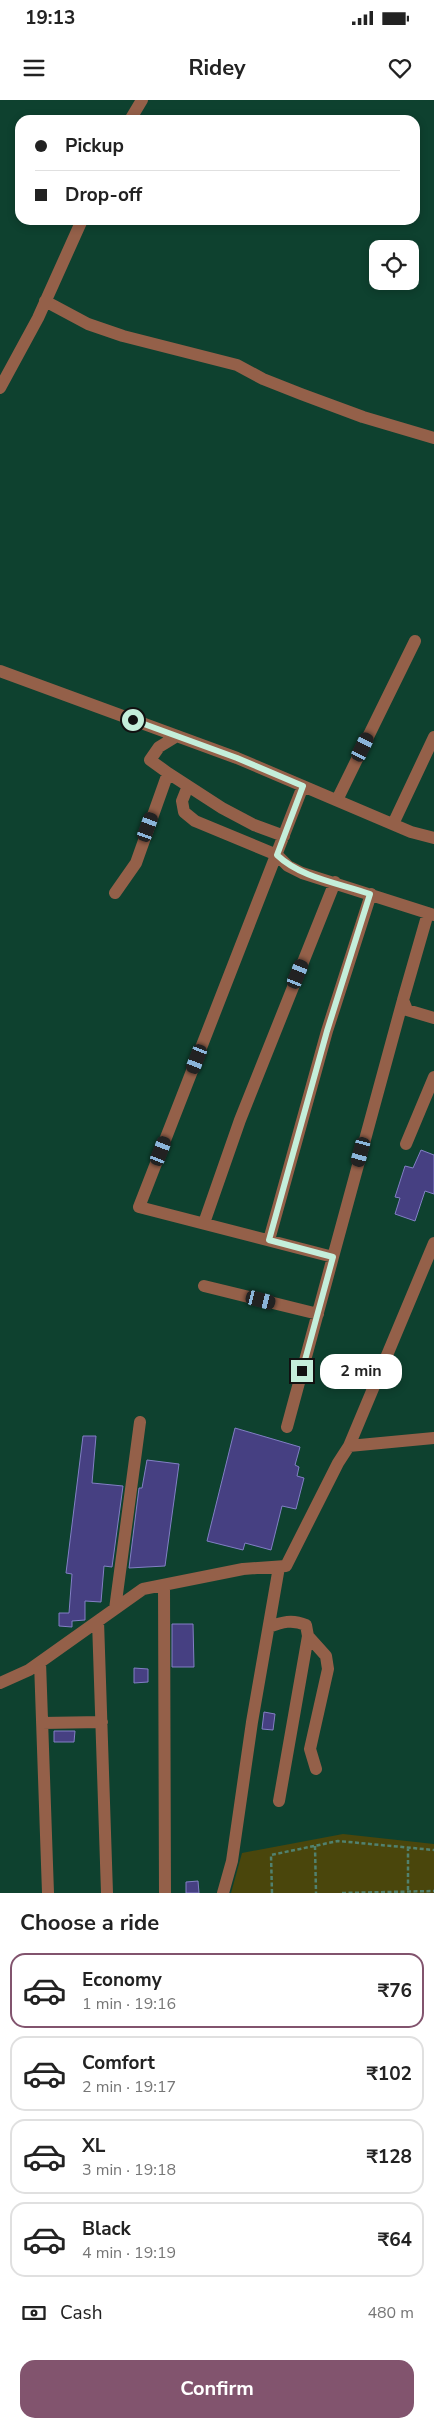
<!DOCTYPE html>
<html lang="en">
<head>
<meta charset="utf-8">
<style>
	:root { --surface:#fff; --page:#f6f6f6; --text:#222; --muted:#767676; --line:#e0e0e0; --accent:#82546e }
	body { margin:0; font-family:"Nunito Sans",sans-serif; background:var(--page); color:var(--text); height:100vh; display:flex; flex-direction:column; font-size:19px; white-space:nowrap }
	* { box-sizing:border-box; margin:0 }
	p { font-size:16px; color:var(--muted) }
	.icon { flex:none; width:28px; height:28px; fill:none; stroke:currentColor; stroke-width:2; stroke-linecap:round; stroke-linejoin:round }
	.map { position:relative; height:1793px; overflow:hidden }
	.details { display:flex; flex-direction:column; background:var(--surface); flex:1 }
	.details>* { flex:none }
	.banner { position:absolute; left:15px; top:15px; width:405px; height:110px; border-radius:15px; box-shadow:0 2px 8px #0003; display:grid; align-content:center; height:110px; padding:0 20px; background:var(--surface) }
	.tools { position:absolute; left:369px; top:140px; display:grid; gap:10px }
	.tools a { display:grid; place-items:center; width:50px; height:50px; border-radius:10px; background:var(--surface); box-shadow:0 2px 8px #0003; font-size:25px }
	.end { position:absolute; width:22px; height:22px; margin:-11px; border:6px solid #c4eeda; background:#111; box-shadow:0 0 0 2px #111 }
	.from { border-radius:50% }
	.bubble { position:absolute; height:35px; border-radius:15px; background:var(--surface); box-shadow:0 2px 8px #0003; font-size:16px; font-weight:700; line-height:35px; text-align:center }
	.car { position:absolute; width:15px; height:30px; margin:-15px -8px; border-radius:6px; box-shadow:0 0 4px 1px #0007; background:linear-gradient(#222 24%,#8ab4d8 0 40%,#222 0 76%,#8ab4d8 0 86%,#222 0) }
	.banner b { display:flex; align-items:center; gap:18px; height:48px; font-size:19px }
	.banner b+b { border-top:1px solid var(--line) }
	.banner i { width:12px; height:12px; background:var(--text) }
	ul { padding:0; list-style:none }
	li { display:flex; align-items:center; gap:15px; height:75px; margin:0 10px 8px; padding:0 10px; border:2px solid var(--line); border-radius:15px }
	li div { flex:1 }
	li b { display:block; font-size:19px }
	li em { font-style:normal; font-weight:700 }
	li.selected { border-color:var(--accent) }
	li>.icon { width:45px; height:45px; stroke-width:1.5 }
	h2 { padding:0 20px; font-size:22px; line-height:60px }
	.pay { display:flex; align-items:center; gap:12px; height:55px; padding:0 20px; font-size:19px }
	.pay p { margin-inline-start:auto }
	.button { display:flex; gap:10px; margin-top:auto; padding:10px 20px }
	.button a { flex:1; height:58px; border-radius:15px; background:var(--accent); color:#fff; font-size:20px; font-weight:700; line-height:58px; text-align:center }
	.status { display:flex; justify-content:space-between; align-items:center; height:35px; padding:0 25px; background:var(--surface); direction:ltr }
	.status svg { height:14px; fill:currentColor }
	header { display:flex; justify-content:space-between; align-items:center; height:65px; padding:0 20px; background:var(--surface); font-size:22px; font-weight:700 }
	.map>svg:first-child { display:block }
	.green { fill:#4a460c }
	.building { fill:#464082; stroke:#827fc5 }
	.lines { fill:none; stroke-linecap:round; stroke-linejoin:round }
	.path { stroke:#51816e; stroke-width:2.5; stroke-dasharray:4 2.5; stroke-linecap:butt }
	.minor { stroke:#946049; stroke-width:12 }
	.route { stroke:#c4eeda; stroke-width:6 }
</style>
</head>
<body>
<div class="status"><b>19:13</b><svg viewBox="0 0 49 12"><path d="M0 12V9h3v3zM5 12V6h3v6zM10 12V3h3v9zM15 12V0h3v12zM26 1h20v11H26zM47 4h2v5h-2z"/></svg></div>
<header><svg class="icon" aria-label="menu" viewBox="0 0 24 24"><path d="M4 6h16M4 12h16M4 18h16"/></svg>Ridey<svg class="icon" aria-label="heart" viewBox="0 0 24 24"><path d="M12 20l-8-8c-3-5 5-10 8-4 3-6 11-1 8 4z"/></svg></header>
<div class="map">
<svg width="434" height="1793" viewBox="0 0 434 1793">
	<rect width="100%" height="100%" fill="#0e412f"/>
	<path class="green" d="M343,1734L434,1744V1793H231L242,1753Z"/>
	<path class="building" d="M421,1050L434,1055V1094L425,1091L415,1121L395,1114L400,1098L395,1097L405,1066L413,1068Z
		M235,1328L300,1347L295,1365L299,1367L297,1376L304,1378L296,1409L282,1406L271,1450L245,1443L243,1450L207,1441Z
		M83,1336H96L92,1383L123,1386L112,1467L104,1466L101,1502L85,1501V1520L72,1521V1527L59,1526V1513H69L72,1474L66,1473Z
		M147,1360L179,1364L165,1466L129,1468L139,1388H142Z
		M172,1524H193L194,1567H172Z
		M134,1568L148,1569V1582L134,1583Z
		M264,1612L275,1614L273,1630L262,1629Z
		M54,1631H75L74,1642H54Z
		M198,1781L199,1793H186V1782Z"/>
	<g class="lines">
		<path class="path" d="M315,1746L316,1793
			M408,1747V1791
			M272,1793L271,1755L338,1741L434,1750
			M342,1793L434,1791"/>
		<path class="minor" d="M130,20L142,0
			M45,201L88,224L123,236L237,265L263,279L301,294L363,317L434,338
			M0,288L38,218L82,120
			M0,571L237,658L411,732L434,738
			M168,673L222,708L254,725L284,736
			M188,686L182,701L184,712L195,721L277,755L288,766L302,773L434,815
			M303,686L139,1107L333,1157L403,900
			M337,700L415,541
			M393,724L434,637
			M115,793L136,763L168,673L150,660L159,647L177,636
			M428,813L403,900L407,910L434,918
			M406,1044L434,977
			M204,1123L240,1020L335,782
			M269,1140L327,931L371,794
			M204,1186L318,1214
			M287,1327L333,1157
			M349,1346L434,1338
			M164,1485L165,1793
			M115,1509L140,1322
			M98,1521L107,1793
			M269,1527C282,1522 292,1519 306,1525L308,1536L279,1701
			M308,1536L326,1556L328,1569L310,1649L316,1669
			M40,1562L48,1793
			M0,1583L29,1570L143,1489L243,1469L286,1466L338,1363L349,1346L434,1143
			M42,1623L102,1622
			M223,1793L232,1761L252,1622L279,1467"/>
	</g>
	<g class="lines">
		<path class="route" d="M133,620L237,658L303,686L277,755C301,778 339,783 370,794L327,931L269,1140L333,1157L302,1271"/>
	</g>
</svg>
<div class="tools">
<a><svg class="icon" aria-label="locate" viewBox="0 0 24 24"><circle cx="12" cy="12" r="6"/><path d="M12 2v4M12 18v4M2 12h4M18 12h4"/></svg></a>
</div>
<i class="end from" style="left:133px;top:620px"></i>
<i class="end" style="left:302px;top:1271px"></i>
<div class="bubble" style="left:320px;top:1254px;width:82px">2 min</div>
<i class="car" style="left:363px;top:647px;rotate:26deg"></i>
<i class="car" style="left:148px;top:727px;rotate:20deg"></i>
<i class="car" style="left:298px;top:874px;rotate:22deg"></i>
<i class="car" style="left:197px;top:959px;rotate:201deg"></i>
<i class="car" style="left:161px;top:1051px;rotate:21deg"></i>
<i class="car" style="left:361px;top:1052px;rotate:195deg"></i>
<i class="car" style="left:261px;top:1200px;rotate:104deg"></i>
<div class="banner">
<b><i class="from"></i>Pickup</b>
<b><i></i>Drop-off</b>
</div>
</div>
<section class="details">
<h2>Choose a ride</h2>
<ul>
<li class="selected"><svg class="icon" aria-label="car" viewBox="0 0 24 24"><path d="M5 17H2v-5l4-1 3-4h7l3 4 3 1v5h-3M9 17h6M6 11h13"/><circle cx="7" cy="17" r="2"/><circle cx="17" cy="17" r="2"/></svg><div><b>Economy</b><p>1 min · 19:16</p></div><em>₹76</em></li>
<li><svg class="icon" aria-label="car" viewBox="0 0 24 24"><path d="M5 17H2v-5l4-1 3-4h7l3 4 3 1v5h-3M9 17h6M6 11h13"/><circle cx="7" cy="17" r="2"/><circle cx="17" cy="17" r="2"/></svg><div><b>Comfort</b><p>2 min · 19:17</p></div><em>₹102</em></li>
<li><svg class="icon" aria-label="car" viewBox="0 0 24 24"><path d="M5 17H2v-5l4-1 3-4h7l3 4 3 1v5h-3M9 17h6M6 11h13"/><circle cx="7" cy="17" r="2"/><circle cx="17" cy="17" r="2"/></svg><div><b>XL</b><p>3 min · 19:18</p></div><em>₹128</em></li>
<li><svg class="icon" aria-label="car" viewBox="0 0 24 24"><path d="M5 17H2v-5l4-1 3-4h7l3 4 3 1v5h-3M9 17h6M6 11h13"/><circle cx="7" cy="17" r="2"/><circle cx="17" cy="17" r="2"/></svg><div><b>Black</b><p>4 min · 19:19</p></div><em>₹64</em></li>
</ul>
<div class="pay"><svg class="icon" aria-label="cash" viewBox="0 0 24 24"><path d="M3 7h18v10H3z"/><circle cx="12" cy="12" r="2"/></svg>Cash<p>480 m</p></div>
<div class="button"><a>Confirm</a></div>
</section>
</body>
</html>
